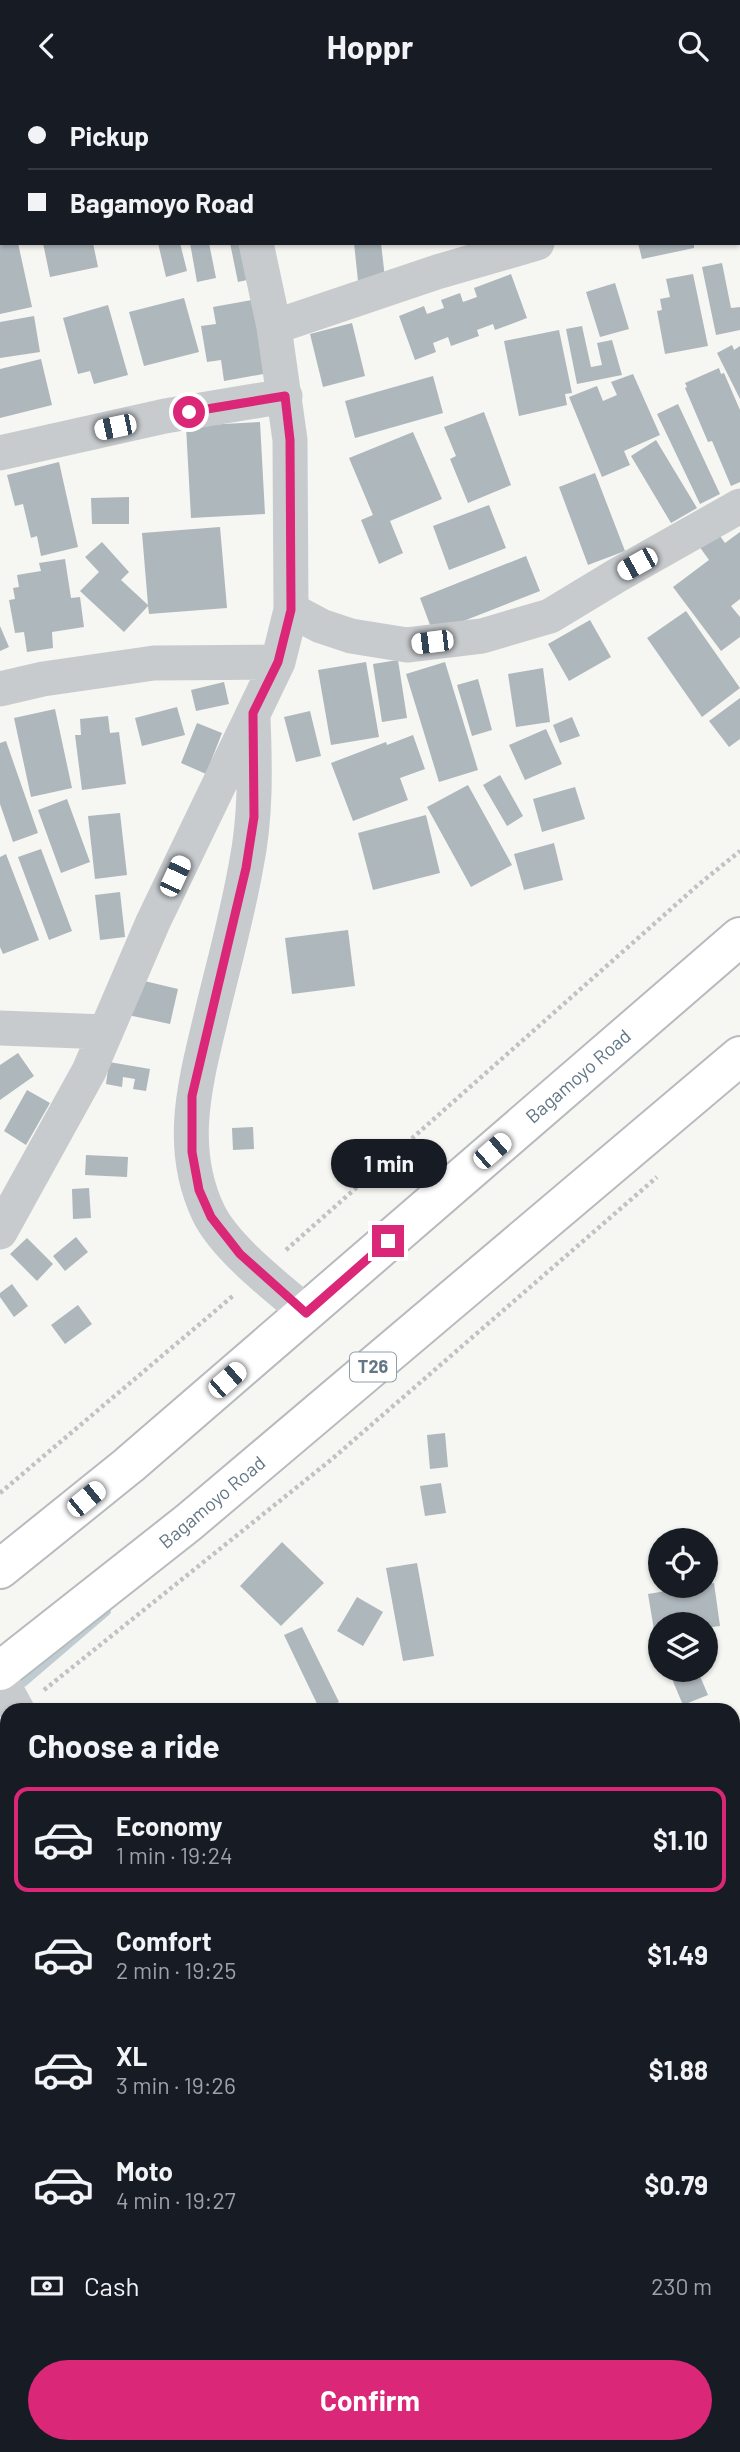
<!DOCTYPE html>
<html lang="en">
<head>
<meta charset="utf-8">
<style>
	:root { --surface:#171b24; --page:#242831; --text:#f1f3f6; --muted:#9ea1a6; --line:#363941; --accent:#db2777 }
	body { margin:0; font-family:Barlow,sans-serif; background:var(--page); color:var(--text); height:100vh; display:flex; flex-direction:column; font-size:26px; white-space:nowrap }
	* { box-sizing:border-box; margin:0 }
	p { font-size:23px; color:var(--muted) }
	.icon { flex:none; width:38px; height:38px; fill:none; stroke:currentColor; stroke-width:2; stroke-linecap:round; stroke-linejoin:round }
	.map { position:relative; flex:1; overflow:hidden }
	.side { position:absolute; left:0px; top:1612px; width:740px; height:751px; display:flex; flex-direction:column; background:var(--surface); border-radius:21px 21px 0 0; box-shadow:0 2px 5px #0004 }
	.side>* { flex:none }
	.hud { position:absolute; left:0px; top:0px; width:740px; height:154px; box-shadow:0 2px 5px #0004; display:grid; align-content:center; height:154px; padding:0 28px; background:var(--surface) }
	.fabs { position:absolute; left:648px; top:1437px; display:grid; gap:14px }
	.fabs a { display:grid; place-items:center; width:70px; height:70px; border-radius:50%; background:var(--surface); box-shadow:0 2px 5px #0004; font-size:35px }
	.end { position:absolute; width:32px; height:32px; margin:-16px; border:9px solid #db2777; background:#fff; box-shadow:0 0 0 4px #fff }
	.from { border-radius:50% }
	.bubble { position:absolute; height:49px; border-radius:24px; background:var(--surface); box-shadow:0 2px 5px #0004; font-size:23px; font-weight:700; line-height:49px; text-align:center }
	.car { position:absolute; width:21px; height:42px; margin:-21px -10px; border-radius:9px; box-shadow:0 0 5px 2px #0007; background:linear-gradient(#fff 24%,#345 0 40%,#fff 0 76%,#345 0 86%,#fff 0) }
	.hud b { display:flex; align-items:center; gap:24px; height:66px; font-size:26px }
	.hud b+b { border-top:2px solid var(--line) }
	.hud i { width:18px; height:18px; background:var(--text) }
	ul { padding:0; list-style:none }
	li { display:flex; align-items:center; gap:21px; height:105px; margin:0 14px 10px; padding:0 14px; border:4px solid transparent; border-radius:14px }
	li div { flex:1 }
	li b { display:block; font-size:26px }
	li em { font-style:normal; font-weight:700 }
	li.active { border-color:var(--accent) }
	li>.icon { width:63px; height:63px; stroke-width:1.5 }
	h2 { padding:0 28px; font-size:32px; line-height:84px }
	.pay { display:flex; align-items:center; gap:18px; height:77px; padding:0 28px; font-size:26px }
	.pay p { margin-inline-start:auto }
	.cta { display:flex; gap:14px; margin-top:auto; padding:14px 28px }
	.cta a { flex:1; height:80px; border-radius:42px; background:var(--accent); color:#fff; font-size:28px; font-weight:700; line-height:80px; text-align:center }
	header { display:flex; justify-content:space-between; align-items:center; height:91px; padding:0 28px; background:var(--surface); font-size:32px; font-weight:700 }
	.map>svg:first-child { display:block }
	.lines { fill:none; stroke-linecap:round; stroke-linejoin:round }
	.stream { stroke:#bfccd1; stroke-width:10 }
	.building { fill:#aeb7bc }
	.trunk-casing { stroke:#b7bbbe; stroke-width:42 }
	.path { stroke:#c0c2c4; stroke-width:4.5; stroke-dasharray:3.5 3.5; stroke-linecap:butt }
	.minor { stroke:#c8cbce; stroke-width:35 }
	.trunk { stroke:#fff; stroke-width:38 }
	.route { stroke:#db2777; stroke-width:9 }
	.labels { text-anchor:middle; stroke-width:7; stroke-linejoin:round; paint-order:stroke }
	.shield { fill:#fff; stroke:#919faa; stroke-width:2 }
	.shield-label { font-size:18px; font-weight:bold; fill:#627686 }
	.street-label { font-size:19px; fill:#627686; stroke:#fff }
</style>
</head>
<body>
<header><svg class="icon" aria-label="back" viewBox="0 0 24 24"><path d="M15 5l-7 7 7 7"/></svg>Hoppr<svg class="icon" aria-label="search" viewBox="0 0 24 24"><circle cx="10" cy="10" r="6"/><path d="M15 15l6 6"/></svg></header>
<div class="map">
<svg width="740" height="2361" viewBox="0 0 740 2361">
	<rect width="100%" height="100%" fill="#f6f6f2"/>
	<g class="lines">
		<path class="stream" d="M23,1591L106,1520"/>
	</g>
	<path class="building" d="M0,152H18L32,216L0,223Z
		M43,152H93L98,176L50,186Z
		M158,152H180L187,180L166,186Z
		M190,152H209L216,187L197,191Z
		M230,152H253L260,186L238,191Z
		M354,152H381L385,187L358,190Z
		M638,152H694V157L642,168Z
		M722,172L731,217L740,216V239L716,244L702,176Z
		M511,183L527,227L495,239L493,233L477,239L479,245L451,255L448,246L433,252L436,261L415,269L399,225L424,215L427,223L444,217L441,209L460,202L463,211L477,206L474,197Z
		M693,183L708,255L665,263L657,220L662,219L660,208L670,206L666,188Z
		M615,192L629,238L600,246L586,201Z
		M184,207L199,261L144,275L129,221Z
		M258,208L269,282L224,290L221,269L207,271L201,235L216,233L213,216Z
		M108,214L128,284L94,293L90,280L78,283L63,227Z
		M34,225L40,261L0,267V231Z
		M352,232L365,285L323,296L310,243Z
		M582,235L591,276L602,274L597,252L612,249L622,284L577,293L566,238Z
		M559,239L572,302L565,303L567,314L519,325L504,250Z
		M732,254L734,259L740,255V308L717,262Z
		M41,268L52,314L0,327V278Z
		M719,277L721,283L724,282L740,319V391L731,395L712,350L708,351L685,297L687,296L685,292Z
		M633,283L660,344L624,360L630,374L602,386L569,306L597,295L603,310L617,304L611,291Z
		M433,285L443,322L355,347L345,310Z
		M678,313L720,403L700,413L657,323Z
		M484,321L511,394L468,412L450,368L456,365L444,336Z
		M260,331L265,423L191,427L186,335Z
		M413,341L442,408L390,430L403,462L379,473L361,429L373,424L349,367Z
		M656,349L697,417L671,432L631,365Z
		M59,371L78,456L41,465L37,445L31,447L23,413L15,415L7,384Z
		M595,382L625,460L588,474L559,396Z
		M129,406V433H92L91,407Z
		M489,414L506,457L449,479L433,435Z
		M220,436L227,517L149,523L148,515L124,541L80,500L99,481L85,466L102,451L129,481L121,489L148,514L142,442Z
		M717,441L725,452L740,441V508L731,515L740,526V546L721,560L673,496L709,469L699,455Z
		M526,465L540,500L433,542L420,507Z
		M65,468L71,507L80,506L84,536L52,541L53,557L27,561L24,541L15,542L9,509L15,508L13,497L19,496L17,484L41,480L39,472Z
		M686,520L740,597L702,626L647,547Z
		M590,529L611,566L569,590L548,553Z
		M0,535L9,556L0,560Z
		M398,569L407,627L382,631L373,573Z
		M366,571L379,646L331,654L318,579Z
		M445,571L478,679L439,691L406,583Z
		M543,577L550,631L516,636L508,583Z
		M478,588L492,639L472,645L457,594Z
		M224,591L229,613L196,620L191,599Z
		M740,607V648L729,656L709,630Z
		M177,616L185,644L142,655L135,627Z
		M55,618L72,697L31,706L14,627Z
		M310,620L321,665L296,671L284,626Z
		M108,625L110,642L119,641L126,693L82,699L75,644H81L80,628Z
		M572,626L580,645L560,652L553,634Z
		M197,632L222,642L206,683L181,672Z
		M546,638L562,673L525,689L509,654Z
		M413,644L425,678L400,687L408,709L353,730L331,672L386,651L387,654Z
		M6,650L38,742L13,751L0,713V652Z
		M500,684L523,725L507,735L483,694Z
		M468,694L512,774L471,796L427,716Z
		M575,696L585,728L542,741L533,708Z
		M67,708L90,771L61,782L38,719Z
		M120,722L127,784L95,788L88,725Z
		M426,724L440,782L373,799L358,742Z
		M554,752L563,789L524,799L514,763Z
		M41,758L72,840L49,849L18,766Z
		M6,763L39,849L3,863L0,856V766Z
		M120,801L125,846L100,849L95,804Z
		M348,839L355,895L292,903L285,847Z
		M136,888L178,898L170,933L128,924Z
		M18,962L34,985L0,1009V974Z
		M109,971L150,978L146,1000L133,998L135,988L123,986L122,996L106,993Z
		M27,999L50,1012L26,1054L4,1040Z
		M253,1036L254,1058L233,1059L232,1037Z
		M86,1064L128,1066L127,1086L85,1084Z
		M89,1097L91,1127L73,1128L72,1098Z
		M76,1146L88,1161L65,1180L53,1165Z
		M27,1147L53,1173L37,1190L10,1163Z
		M12,1193L28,1215L14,1226L0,1206V1202Z
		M78,1214L92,1233L65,1253L51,1234Z
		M445,1342L448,1376L430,1378L427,1344Z
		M441,1392L446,1422L425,1425L420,1395Z
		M282,1451L324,1492L281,1535L240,1495Z
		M417,1472L434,1565L403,1570L386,1477Z
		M714,1492L720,1535L705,1537V1533H660V1544L655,1545L648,1503Z
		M357,1506L383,1521L363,1555L337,1540Z
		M302,1536L339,1611L324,1619H320L284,1544Z
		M675,1578H697L708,1604L683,1614L669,1581Z
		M0,1653L7,1664V1672L3,1675L7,1684L0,1688Z
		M0,2026L6,2053L0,2054Z"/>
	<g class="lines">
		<defs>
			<path id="trunk" d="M0,1478L129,1374L740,846
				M0,1580L189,1431L740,965"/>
		</defs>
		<use href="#trunk" class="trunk-casing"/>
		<path class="path" d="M286,1159L698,794L740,760
			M0,1402L234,1204
			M44,1599L332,1368L657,1086"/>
		<path class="minor" d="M216,0L217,2
			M0,94L2,93
			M738,96H740
			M274,236L437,181L537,152
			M0,362L165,325L285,305
			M291,519L321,535L351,545L407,554L482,545L550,525L616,485L740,415
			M0,598L43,588L154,572L278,571
			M253,627C255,677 256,726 246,775C237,826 223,876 211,926C195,993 177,1057 209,1123C226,1157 276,1196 306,1221
			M0,937L106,941
			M0,1141L89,980L153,831L278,571L291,519L290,349L274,236L256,152
			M0,1588L17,1619
			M733,1650L740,1649
			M733,2234L740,2215
			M687,2361L689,2356"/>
		<use href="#trunk" class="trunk"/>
	</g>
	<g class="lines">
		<path class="route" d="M189,321L285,305L290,349L291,519L278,571L253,622L254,726L246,777L192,1005V1061L199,1099L211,1126L240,1163L306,1222L388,1150"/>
	</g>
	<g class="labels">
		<rect class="shield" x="350" y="1261.5" width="46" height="29" rx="5"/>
		<g class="shield-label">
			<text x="373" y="1282">T26</text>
		</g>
		<g class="street-label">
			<text transform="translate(578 985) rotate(-41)" y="7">Bagamoyo Road</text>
			<text transform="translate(212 1411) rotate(-40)" y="7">Bagamoyo Road</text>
		</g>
	</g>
</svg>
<div class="fabs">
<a><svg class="icon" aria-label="locate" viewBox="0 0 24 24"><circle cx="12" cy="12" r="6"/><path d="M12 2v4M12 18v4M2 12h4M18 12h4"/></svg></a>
<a><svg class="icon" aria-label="layers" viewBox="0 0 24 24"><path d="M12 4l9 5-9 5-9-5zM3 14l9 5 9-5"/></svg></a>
</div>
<i class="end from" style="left:189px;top:321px"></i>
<i class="end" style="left:388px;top:1150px"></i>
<div class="bubble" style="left:331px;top:1048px;width:116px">1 min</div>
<i class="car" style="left:115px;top:336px;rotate:258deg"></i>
<i class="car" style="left:637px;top:473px;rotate:241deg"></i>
<i class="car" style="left:432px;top:551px;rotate:263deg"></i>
<i class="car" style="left:175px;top:785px;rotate:25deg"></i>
<i class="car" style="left:492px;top:1060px;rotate:49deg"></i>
<i class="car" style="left:227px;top:1289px;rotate:49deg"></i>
<i class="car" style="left:86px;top:1408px;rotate:51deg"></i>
<div class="hud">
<b><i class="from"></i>Pickup</b>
<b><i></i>Bagamoyo Road</b>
</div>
<section class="side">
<h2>Choose a ride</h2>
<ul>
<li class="active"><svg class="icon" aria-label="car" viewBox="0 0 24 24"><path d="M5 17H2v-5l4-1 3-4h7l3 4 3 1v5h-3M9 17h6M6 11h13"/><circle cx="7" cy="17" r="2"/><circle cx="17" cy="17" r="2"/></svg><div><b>Economy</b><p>1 min · 19:24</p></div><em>$1.10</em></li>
<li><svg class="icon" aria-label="car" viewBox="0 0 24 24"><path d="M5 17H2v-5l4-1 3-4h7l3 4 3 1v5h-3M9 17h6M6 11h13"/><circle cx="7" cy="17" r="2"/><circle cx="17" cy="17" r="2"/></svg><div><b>Comfort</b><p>2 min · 19:25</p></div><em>$1.49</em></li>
<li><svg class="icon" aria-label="car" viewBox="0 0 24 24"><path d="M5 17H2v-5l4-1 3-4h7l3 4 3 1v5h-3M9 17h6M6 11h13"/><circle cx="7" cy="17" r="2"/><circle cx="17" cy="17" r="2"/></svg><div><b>XL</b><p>3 min · 19:26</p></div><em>$1.88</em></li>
<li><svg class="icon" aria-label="car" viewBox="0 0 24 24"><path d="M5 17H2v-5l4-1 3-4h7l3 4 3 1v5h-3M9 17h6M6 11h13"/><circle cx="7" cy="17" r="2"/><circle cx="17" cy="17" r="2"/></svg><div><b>Moto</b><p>4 min · 19:27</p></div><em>$0.79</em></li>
</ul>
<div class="pay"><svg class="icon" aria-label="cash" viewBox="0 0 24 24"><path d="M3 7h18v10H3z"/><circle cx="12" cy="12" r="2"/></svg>Cash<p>230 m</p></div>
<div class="cta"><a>Confirm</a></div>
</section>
</div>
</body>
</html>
